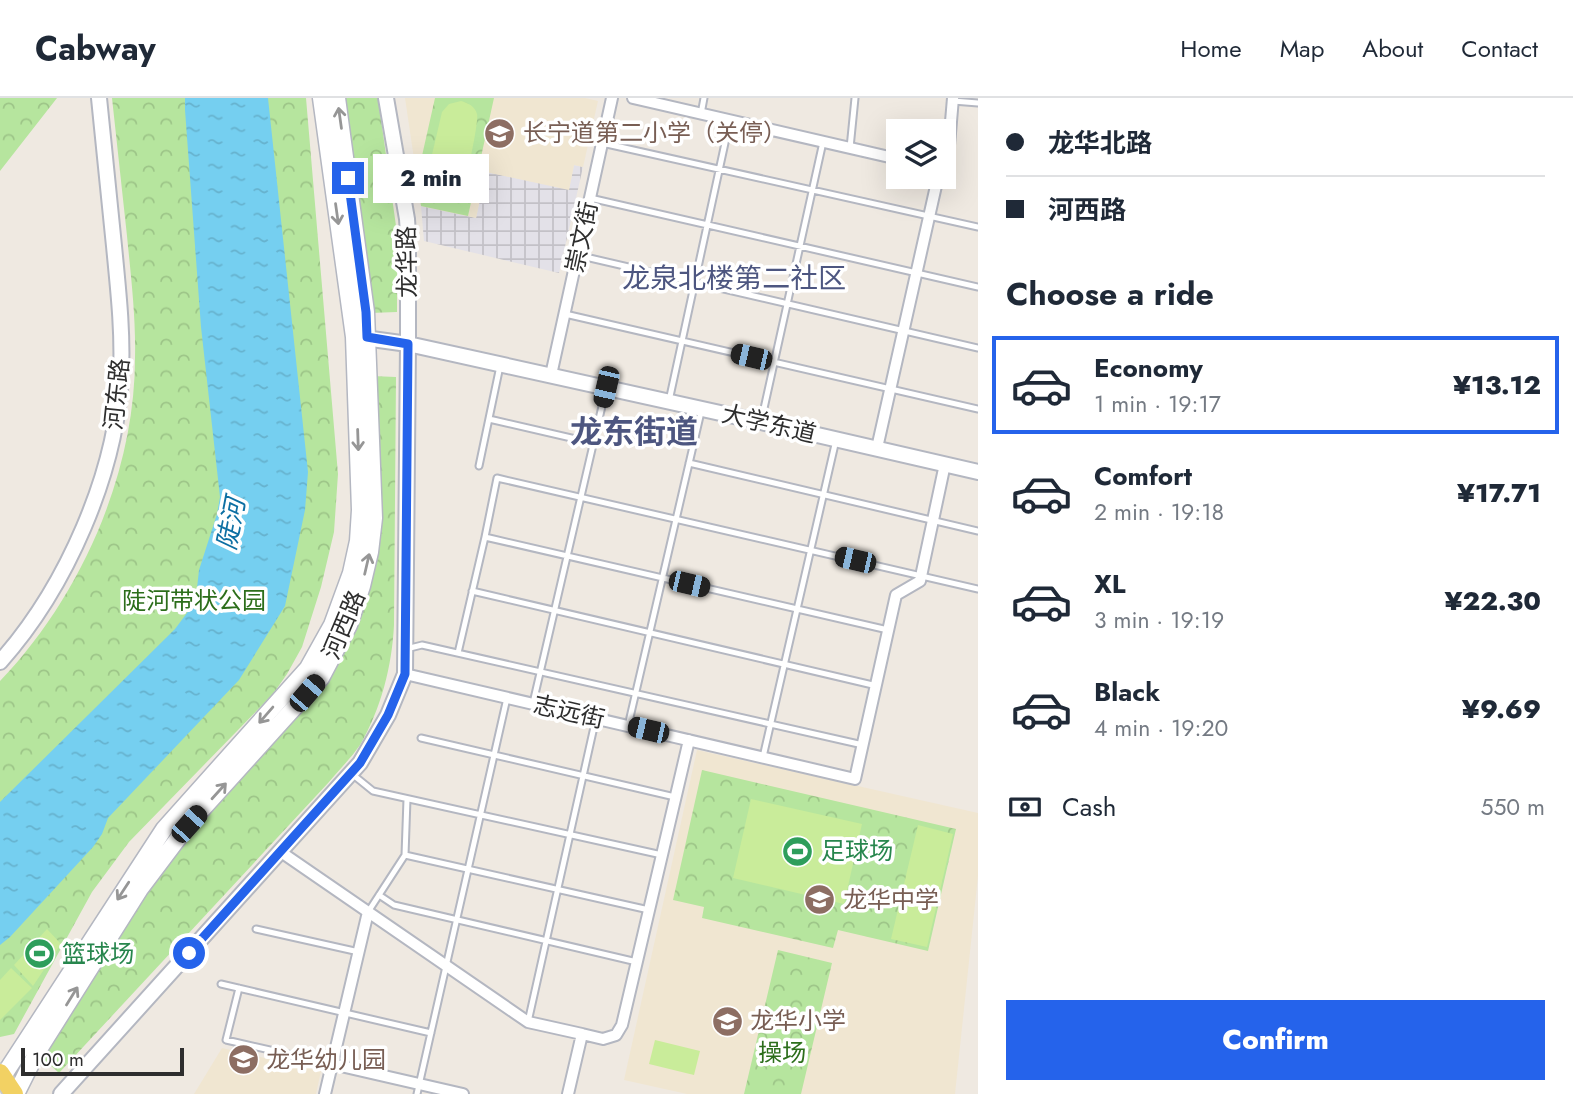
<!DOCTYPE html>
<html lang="en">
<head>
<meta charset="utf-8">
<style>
	:root { --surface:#fff; --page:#f2f2f3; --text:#1f2937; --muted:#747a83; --line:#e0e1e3; --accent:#2563eb }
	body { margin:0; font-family:Jost,"Noto Sans SC",sans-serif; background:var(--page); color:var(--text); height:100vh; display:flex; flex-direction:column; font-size:26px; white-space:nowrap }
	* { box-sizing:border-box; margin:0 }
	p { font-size:23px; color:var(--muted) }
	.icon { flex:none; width:38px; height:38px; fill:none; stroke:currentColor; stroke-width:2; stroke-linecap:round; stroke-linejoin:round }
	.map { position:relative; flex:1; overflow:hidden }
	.sheet { display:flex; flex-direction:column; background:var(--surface); width:595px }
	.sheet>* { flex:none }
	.guide { display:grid; align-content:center; height:154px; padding:0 28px; background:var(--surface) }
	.buttons { position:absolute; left:886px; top:21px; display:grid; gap:14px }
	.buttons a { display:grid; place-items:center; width:70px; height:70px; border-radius:0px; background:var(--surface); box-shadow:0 7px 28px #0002; font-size:35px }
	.scale { position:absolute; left:21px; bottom:18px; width:163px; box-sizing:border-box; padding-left:7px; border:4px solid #2e2e2e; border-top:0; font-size:19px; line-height:24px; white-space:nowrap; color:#2e2e2e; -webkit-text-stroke:5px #fff; paint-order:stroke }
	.end { position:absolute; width:32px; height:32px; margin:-16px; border:9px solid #2563eb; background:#fff; box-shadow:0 0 0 4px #fff }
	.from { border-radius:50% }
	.bubble { position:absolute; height:49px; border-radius:0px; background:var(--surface); box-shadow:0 7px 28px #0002; font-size:23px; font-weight:800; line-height:49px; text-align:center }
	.car { position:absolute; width:21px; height:42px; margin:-21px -10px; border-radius:9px; box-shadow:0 0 5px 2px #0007; background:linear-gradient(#222 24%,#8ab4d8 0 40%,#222 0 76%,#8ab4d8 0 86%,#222 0) }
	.guide b { display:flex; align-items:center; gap:24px; height:66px; font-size:26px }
	.guide b+b { border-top:2px solid var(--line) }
	.guide i { width:18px; height:18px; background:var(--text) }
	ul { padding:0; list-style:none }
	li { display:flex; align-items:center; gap:21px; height:98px; margin:0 14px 10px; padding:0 14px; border:4px solid transparent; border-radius:0px }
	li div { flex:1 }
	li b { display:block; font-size:26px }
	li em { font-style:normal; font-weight:800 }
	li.current { border-color:var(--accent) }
	li>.icon { width:63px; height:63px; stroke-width:1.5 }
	h2 { padding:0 28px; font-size:32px; line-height:84px }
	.pay { display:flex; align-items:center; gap:18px; height:77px; padding:0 28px; font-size:26px }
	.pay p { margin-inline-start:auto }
	.action { display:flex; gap:14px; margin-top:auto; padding:14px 28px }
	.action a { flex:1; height:80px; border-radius:0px; background:var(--accent); color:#fff; font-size:28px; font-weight:800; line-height:80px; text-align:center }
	header { display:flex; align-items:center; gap:42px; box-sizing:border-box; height:98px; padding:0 35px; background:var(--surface); border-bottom:2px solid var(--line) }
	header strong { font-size:33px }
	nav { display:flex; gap:38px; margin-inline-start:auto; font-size:24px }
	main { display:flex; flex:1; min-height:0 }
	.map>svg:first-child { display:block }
	.industrial { fill:url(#industrial-grid) }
	.education { fill:#f0e6d1 }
	.park { fill:url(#park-crowns) }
	.pitch { fill:#c9ec9a }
	.water { fill:url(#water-ripples) }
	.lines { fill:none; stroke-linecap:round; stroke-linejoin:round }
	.service-casing { stroke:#b4b7c1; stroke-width:9 }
	.minor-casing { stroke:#b4b7c1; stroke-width:14 }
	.tertiary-casing { stroke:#b4b7c1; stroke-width:18 }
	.secondary-casing { stroke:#b4b7c1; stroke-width:19 }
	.primary-casing { stroke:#c9c9c9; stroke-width:21 }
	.service { stroke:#fff; stroke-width:5 }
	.minor { stroke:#fff; stroke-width:10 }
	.tertiary { stroke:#fff; stroke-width:14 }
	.secondary { stroke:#fff; stroke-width:16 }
	.primary { stroke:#f2d163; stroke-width:18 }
	.oneway { stroke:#969696 }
	.route { stroke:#2563eb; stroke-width:9 }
	.labels { text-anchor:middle; stroke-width:7; stroke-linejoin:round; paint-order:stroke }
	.education-label { font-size:24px; fill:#785e54; stroke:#fff; text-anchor:start }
	.street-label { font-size:24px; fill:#2e2e2e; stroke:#fff }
	.park-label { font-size:24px; fill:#2c6e1b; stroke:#fff }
	.leisure-label { font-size:24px; fill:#27864d; stroke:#fff; text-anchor:start }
	.water-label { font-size:26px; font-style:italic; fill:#0d6fa3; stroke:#fff }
	.quarter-label { font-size:28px; fill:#4d5680; stroke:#fff }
	.district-label { font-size:32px; font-weight:bold; fill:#4d5680; stroke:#fff }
</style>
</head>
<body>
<header>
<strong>Cabway</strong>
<nav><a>Home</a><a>Map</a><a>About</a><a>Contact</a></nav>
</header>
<main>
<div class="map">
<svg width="978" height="996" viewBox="0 0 978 996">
	<defs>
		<pattern id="industrial-grid" width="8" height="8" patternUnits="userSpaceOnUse" patternTransform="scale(1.75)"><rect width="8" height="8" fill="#e3e1e8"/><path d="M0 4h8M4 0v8" fill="none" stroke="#c3c1c7"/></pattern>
		<pattern id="park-crowns" width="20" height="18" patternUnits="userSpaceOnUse" patternTransform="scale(1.75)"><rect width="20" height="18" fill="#b6e59e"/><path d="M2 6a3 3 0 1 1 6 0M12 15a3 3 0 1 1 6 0" fill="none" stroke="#9dc588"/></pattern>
		<pattern id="water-ripples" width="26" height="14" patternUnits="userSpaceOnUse" patternTransform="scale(1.75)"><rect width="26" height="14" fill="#75cff0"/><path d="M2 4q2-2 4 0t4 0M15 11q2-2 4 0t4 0" fill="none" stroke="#66b2ce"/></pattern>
	</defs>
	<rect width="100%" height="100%" fill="#efe9e1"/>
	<path class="industrial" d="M574,67L583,69L559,175L424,143L421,108L476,120L486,74L569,91Z"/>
	<path class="education" d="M405,0H585L598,3L583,69L574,67L569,92L486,74L476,120L421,108Z
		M697,652L978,715V778L955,996H687L624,982Z
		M222,950L321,973L316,996H194Z"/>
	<path class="park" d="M0,0H57L0,73Z
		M112,0H306L338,376L334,434L321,489L302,549L287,576L273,596L129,744L92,794L14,936L0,939V583C80,500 135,376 135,260C136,220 131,179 127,138C122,92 117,46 112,0Z
		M343,0H378L397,135V214L370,215Z
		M435,0H494L468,118L421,108L417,80Z
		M372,278L396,279L394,527C392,568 381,611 360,647C351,660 339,672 329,684L59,975L41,959L137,802L182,743L286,632L339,560Z
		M702,672L956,731L928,853L838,832L833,850L702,820L704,809L673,802Z
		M778,852L832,865L801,996H744Z"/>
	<path class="pitch" d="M461,3C468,5 475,8 477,16C479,23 467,80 463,88C453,106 429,97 427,78L442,14L449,6Z
		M751,701L862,726L844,806L733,780Z
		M918,727L953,736L927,849L891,841Z
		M47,831L61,846L33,888L14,867Z
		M11,870L32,890L0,922V882Z
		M655,942L700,953L694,977L649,966Z"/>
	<path class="water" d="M185,0H268L308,374L305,412L285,508L239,582L108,720L102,736L93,749L10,839L0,847V704L175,531L190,511L197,490L199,472L217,416L220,399L201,229L185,12Z"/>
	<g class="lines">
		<defs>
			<path id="service" d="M953,3L978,5
				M701,16L704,0
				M602,45L978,129
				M850,50L855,0
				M590,100L978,189
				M577,157L978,250
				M565,216L978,311
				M669,303L730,22
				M489,321L593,345
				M761,324L823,44
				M689,365L978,433
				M479,368L500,268
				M485,439L497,380L978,491
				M472,493L877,588
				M406,551L422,547L863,647
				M458,555L485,439L888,532
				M533,605L606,291
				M628,628L701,314
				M421,640L675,699
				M763,659L836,342
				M352,676L373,693L662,757
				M405,757L649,812
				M379,797L394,807L637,864
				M368,814L405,757L407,701
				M256,831L359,854
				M221,886L431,935
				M239,890L226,942L332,966
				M528,924L596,620
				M417,996L507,600"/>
			<path id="minor" d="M633,0L898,61
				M943,66L948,59L953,0
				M551,277L612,0
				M877,350L938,79
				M405,576L855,681L896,497L920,483L945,366
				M281,754L528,924L582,936
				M332,966L463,996
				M325,996L368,814
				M568,996L582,936L603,941L616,937L622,927L689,642"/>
			<path id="tertiary" d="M357,239L408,246L761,324L978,374
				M0,564C66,490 117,375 121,275C123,233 118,190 114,148C109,99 104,49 99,0
				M61,996L360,665L388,617L405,576L408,246V136L407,121L386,0"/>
			<path id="secondary" d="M0,983L164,731L308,570L332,527L351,475L358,443L360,412L354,239L321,0
				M16,996L36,956L140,791L189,726L321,580L349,527L362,488L370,454L374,420L366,214L337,0"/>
			<path id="primary" d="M0,975L14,996"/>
		</defs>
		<use href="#service" class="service-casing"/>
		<use href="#minor" class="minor-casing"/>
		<use href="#tertiary" class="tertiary-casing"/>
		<use href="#secondary" class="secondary-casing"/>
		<use href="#primary" class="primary-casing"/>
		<use href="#service" class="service"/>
		<use href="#minor" class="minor"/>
		<use href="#tertiary" class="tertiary"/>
		<use href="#secondary" class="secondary"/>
		<use href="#primary" class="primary"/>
	</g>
	<defs><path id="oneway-shaft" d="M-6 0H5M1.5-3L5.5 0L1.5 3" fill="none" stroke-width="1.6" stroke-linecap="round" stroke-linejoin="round" transform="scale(1.75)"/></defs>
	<g class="oneway">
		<use href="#oneway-shaft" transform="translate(340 20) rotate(-98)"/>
		<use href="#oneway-shaft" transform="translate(337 116) rotate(82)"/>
		<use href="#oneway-shaft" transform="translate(358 342) rotate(88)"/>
		<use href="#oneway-shaft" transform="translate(367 466) rotate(-77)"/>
		<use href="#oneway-shaft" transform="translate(266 617) rotate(131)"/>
		<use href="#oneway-shaft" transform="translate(219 693) rotate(-48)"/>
		<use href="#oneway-shaft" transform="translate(123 793) rotate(123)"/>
		<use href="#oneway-shaft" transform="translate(72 898) rotate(-58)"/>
	</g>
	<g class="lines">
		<path class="route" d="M189,855L360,665L388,617L405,576L408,246L367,239L366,214L348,80"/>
	</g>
	<defs>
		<symbol id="school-disc" viewBox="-11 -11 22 22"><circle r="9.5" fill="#8d6e63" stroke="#fff"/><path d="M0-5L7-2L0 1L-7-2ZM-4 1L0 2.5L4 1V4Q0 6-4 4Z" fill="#fff"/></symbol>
		<symbol id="stadium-disc" viewBox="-11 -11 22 22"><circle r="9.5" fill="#2e9e5b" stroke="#fff"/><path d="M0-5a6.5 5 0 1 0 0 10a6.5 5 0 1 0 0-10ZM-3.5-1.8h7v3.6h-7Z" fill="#fff"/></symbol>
	</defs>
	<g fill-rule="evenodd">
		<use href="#school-disc" x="482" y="18" width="35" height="35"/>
		<use href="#stadium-disc" x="780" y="736" width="35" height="35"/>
		<use href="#school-disc" x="802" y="784" width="35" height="35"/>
		<use href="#stadium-disc" x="22" y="838" width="35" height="35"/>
		<use href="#school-disc" x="710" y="906" width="35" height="35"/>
		<use href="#school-disc" x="226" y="944" width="35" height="35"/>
	</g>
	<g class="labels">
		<g class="education-label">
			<text x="523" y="43">长宁道第二小学（关停）</text>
			<text x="843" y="810">龙华中学</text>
			<text x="750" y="931">龙华小学</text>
			<text x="266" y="970">龙华幼儿园</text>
		</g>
		<g class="street-label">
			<text transform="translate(582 139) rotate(-78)" y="8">崇文街</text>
			<text transform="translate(407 164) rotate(-91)" y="8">龙华路</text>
			<text transform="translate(117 296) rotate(-84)" y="8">河东路</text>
			<text transform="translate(769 326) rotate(13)" y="8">大学东道</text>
			<text transform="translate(344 527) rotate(-67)" y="8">河西路</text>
			<text transform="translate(569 614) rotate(13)" y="8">志远街</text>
		</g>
		<g class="park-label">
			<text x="194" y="511">陡河带状公园</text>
			<text x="782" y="963">操场</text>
		</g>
		<g class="leisure-label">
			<text x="821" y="761">足球场</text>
			<text x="62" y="864">篮球场</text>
		</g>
		<g class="water-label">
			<text transform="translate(231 426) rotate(-79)" y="9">陡河</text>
		</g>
		<g class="quarter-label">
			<text x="734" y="190">龙泉北楼第二社区</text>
		</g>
		<g class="district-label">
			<text x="634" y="345">龙东街道</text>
		</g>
	</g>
</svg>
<div class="buttons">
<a><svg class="icon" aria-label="layers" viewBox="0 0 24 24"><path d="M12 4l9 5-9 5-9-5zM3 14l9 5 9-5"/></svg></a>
</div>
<div class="scale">100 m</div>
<i class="end from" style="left:189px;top:855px"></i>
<i class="end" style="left:348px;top:80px"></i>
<div class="bubble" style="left:373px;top:56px;width:116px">2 min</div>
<i class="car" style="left:751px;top:259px;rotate:283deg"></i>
<i class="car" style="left:606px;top:289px;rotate:193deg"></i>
<i class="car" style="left:855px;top:462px;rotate:283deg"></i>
<i class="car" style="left:689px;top:486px;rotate:103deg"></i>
<i class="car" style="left:307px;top:595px;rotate:41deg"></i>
<i class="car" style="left:648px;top:632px;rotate:283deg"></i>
<i class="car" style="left:189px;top:726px;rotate:42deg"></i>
</div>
<section class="sheet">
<div class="guide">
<b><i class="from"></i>龙华北路</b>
<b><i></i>河西路</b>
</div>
<h2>Choose a ride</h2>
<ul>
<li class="current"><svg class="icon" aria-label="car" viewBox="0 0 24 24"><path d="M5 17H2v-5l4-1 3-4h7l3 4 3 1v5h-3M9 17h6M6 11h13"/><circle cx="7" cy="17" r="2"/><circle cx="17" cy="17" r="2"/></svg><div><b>Economy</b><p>1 min · 19:17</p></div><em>¥13.12</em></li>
<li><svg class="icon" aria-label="car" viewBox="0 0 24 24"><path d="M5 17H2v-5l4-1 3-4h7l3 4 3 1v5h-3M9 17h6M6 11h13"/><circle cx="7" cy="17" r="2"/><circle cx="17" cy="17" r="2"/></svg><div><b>Comfort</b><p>2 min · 19:18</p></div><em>¥17.71</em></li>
<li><svg class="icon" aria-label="car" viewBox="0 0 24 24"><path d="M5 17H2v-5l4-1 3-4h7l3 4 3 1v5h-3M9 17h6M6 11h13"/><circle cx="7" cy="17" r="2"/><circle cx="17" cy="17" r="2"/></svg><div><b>XL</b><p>3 min · 19:19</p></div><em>¥22.30</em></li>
<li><svg class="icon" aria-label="car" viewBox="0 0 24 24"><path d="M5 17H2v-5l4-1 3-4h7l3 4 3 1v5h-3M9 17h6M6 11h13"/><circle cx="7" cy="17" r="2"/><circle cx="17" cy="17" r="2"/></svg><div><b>Black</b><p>4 min · 19:20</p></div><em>¥9.69</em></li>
</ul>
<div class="pay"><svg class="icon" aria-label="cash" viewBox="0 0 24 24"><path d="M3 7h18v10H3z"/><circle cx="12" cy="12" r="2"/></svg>Cash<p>550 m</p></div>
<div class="action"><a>Confirm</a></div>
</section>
</main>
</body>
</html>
